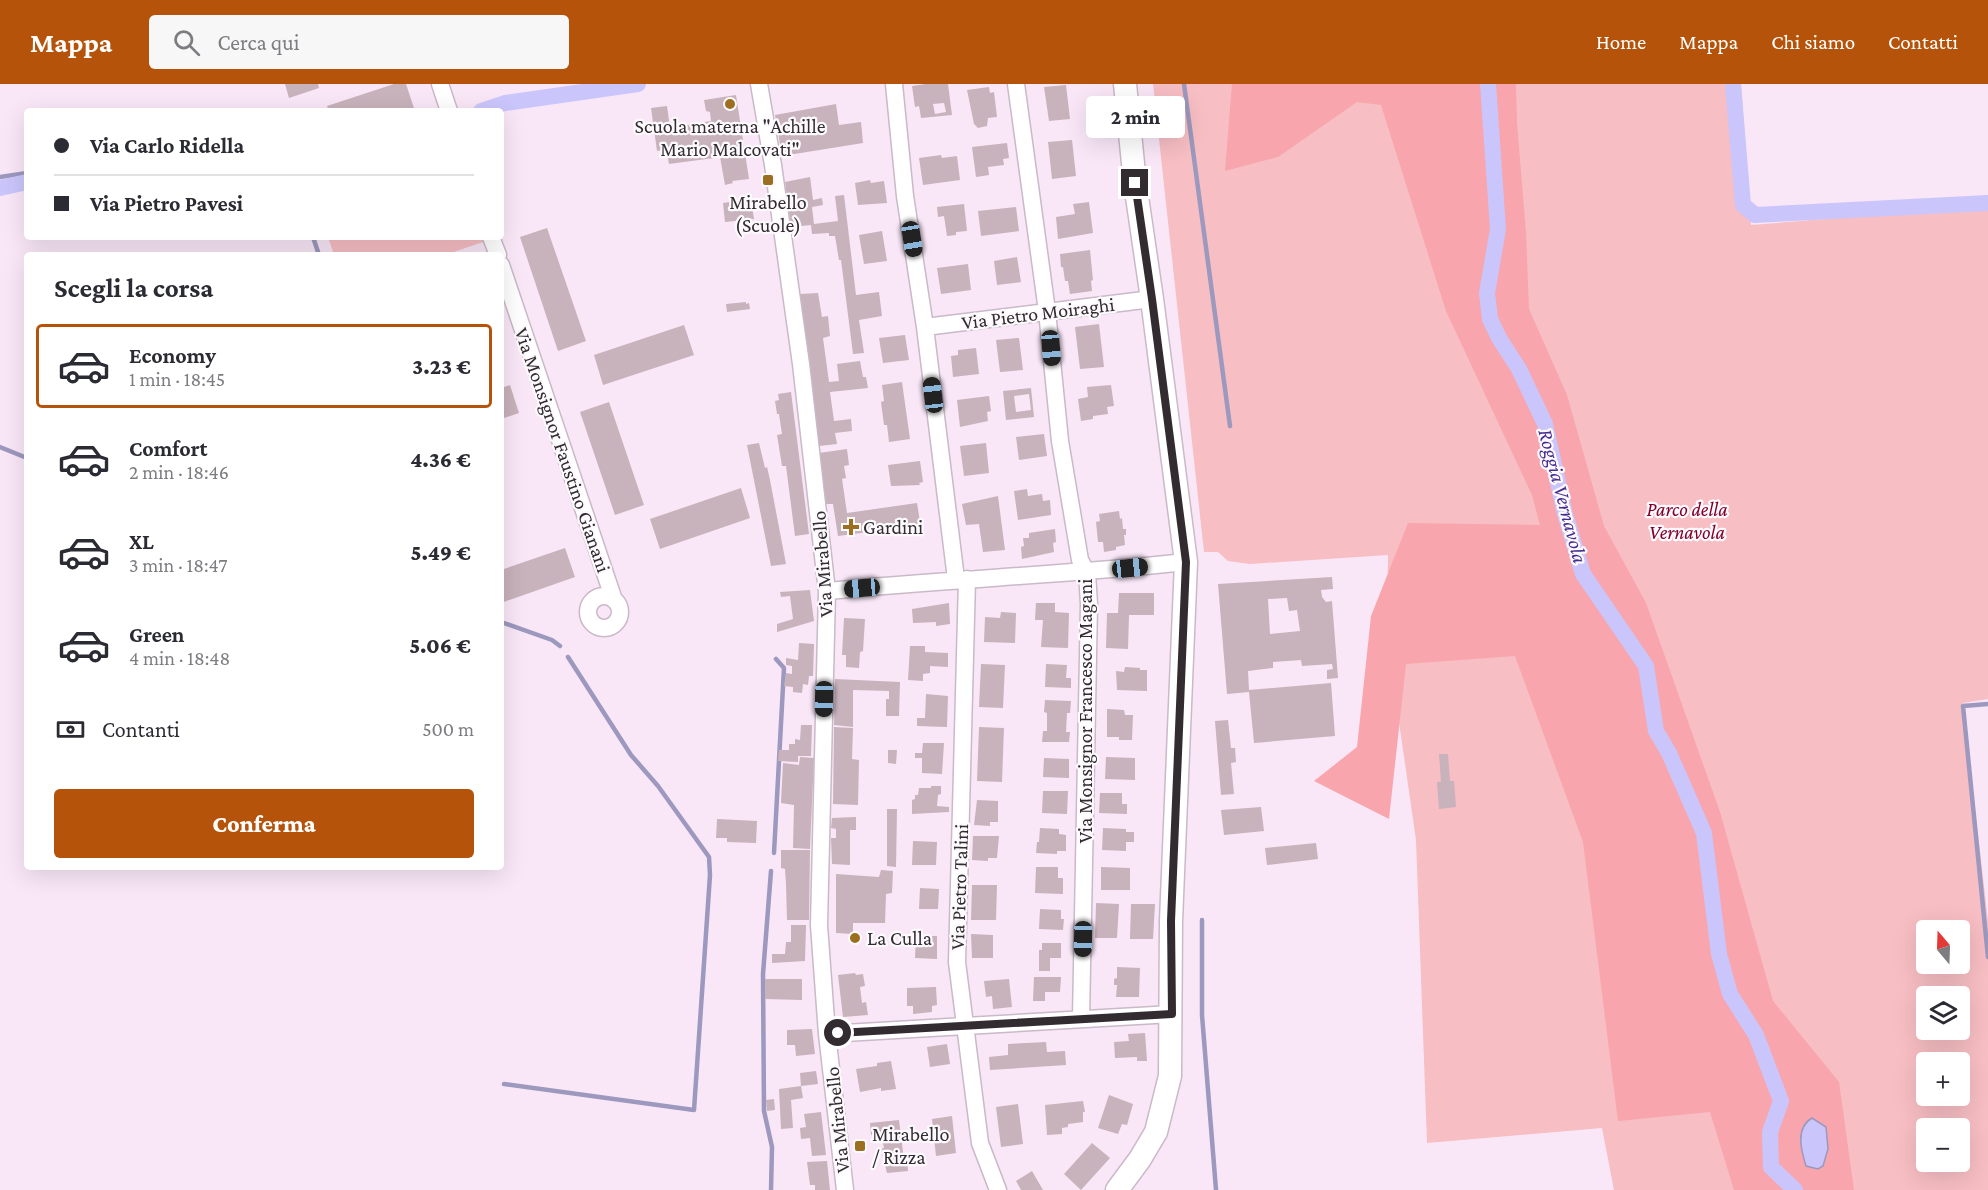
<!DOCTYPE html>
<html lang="it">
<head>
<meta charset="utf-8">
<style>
	:root { --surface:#fff; --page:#f7f7f7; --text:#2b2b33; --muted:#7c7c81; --line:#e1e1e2; --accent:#b45309 }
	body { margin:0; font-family:"Crimson Pro",serif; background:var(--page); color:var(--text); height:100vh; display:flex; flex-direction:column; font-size:22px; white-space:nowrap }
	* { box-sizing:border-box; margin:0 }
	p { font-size:20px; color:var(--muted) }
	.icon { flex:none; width:33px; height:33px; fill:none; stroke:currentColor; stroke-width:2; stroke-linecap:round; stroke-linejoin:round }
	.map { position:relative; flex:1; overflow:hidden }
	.sheet { position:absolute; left:24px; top:168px; width:480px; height:618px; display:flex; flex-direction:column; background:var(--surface); border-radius:6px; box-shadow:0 6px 24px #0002 }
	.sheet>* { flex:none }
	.banner { position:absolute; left:24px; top:24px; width:480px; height:132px; border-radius:6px; box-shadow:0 6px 24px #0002; display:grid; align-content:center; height:132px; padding:0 30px; background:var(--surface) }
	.needle { width:39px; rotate:341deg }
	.controls { position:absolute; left:1916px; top:836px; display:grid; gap:12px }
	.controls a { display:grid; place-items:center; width:54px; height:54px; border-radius:6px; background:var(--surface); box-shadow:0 6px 24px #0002; font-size:30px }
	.end { position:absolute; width:27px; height:27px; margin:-14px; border:8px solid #322c31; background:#fff; box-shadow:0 0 0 3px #fff }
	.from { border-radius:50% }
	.bubble { position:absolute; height:42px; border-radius:6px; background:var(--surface); box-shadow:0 6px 24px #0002; font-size:20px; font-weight:800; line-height:42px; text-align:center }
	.car { position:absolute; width:18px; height:36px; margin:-18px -9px; border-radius:8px; box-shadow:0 0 4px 2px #0007; background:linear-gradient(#222 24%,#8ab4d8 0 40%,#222 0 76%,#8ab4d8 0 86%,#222 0) }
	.banner b { display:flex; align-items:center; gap:21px; height:57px; font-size:22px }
	.banner b+b { border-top:2px solid var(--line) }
	.banner i { width:15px; height:15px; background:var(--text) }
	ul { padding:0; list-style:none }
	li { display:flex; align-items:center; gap:18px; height:84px; margin:0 12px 9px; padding:0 18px; border:3px solid transparent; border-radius:6px }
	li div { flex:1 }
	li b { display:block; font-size:22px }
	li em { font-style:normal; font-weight:800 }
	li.current { border-color:var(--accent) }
	li>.icon { width:54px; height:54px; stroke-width:1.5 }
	h2 { padding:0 30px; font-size:27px; line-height:72px }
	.pay { display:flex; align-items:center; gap:15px; height:66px; padding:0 30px; font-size:22px }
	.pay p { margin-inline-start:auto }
	.action { display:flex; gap:12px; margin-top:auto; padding:12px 30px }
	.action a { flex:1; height:69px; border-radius:6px; background:var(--accent); color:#fff; font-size:24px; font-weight:800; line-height:69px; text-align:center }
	header { display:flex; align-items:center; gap:36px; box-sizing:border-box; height:84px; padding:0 30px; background:var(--accent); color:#fff }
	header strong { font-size:28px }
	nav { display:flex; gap:33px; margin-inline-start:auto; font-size:21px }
	.search { width:420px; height:54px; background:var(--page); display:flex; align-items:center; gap:15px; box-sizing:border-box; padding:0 21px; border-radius:6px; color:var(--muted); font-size:22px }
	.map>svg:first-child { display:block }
	.green { fill:#f7bec3; fill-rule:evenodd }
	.forest { fill:#f8a5ad }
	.water { fill:#cac6fb; stroke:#9c98be; stroke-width:1.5 }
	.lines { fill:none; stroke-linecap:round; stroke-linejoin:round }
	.stream { stroke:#9c98be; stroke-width:4.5 }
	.canal { stroke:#cac6fb; stroke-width:16 }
	.building { fill:#c8b2bb; fill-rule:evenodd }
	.street-casing { stroke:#cab9c8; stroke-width:19 }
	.secondary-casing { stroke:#cab9c8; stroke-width:25 }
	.street { stroke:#fff; stroke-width:16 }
	.secondary { stroke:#fff; stroke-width:22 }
	.route { stroke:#322c31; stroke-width:8 }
	.poi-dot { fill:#9c6e1f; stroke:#fdfafd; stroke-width:2 }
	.labels { text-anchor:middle; stroke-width:4.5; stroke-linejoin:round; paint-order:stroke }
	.poi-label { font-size:20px; fill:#322c31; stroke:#fdfafd; text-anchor:start }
	.street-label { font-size:20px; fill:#322c31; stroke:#fdfafd }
	.park-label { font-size:20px; font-style:italic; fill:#80002b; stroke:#fdfafd }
	.water-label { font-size:21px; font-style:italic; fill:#452d90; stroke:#fdfafd }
</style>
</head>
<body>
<header>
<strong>Mappa</strong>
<div class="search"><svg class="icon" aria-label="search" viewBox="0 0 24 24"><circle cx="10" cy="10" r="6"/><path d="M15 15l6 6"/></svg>Cerca qui</div>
<nav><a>Home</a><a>Mappa</a><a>Chi siamo</a><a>Contatti</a></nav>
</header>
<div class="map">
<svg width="1988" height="1106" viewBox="0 0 1988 1106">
	<rect width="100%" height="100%" fill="#f9e7f7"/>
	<path class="green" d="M1153,0H1741L1751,141L1988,122V615L1963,619L1988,837V1106H1614L1602,1044L1427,1059L1416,756L1387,555L1388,471L1250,480L1228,477L1218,468H1204ZM1926,846H1959V879H1926ZM1926,912H1959V945H1926ZM1926,978H1959V1011H1926ZM1926,1044H1959V1077H1926Z
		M328,153H481L483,158L445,171H334Z"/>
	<path class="forest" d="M1232,0H1516L1517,39L1526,148L1529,225L1567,311L1604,442L1646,519L1720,728L1773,917L1839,998L1854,1106H1734L1710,1028L1618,1037L1583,758L1515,572L1406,580L1389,735L1314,697L1357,663L1371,532L1408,439L1540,441L1532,411L1446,227L1381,21L1357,18L1278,73L1225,87Z"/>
	<path class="water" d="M1812,1034L1826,1043L1828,1065L1823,1082L1818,1085L1806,1082C1801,1066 1795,1044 1812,1034Z"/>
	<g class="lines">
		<path class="stream" d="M1184,0L1230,342
			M0,93L27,89
			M313,153L319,171
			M0,363L27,374
			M501,538L552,556L560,562
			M1988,620L1963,622L1988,873
			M774,769L784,584L776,575
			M1202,836V931L1216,1106
			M504,1000L694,1026L710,791L709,773L658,702L631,671L568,573
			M771,1106L772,1063L764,1027L763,890L771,787"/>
		<path class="canal" d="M1488,0L1498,145L1487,209L1490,235L1499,254L1519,285L1545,340L1565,430L1583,490L1646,582L1656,647L1669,669L1704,749L1719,870L1730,910L1756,951L1781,1017L1770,1048L1771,1083L1795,1106
			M1733,0L1743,121L1755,131L1988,119
			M481,27L505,19L638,0
			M0,104L27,98"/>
	</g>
	<path class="building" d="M285,0H318L319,4L289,14Z
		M394,0H406L414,24L407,27H329L327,22Z
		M926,0H948L952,31L921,34L919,22L915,23L912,2ZM944,19L946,28L935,30L933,20Z
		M1066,1L1070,35L1049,37L1044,3Z
		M989,3L990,9L994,8L997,33L988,34L987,42L978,44L974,40L967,6Z
		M736,11L749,95L732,97L733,99L725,101L719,67L713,68L714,74L669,80L666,65L657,67L651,24L667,22L670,44L711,37L710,28L706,27L704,16Z
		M836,20L839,41L861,38L863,59L782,72L775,31Z
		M1072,56L1076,92L1052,95L1048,58Z
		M1007,59L1009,74L1003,75L1004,81L988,83L989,91L976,93L972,63Z
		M941,71L942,74L957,72L960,96L923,101L919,74Z
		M810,93L813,116L822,114L823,121L812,123L814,140L838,137L835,112L844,111L856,211L879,208L882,232L859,236L864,269L853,270L841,176H839L835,152H829V149L812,150L811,141L791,143L785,98Z
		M870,96L871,99L884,97L887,119L858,121L855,99Z
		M751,115L754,135L725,138L723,119Z
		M1089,118L1093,149L1058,155L1056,133L1075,130L1073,120Z
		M964,120L967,147L956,148V151L947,152L944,132L938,133L937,123Z
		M1016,123L1019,147L981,152L978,127Z
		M547,144L586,257L558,267L520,153Z
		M882,147L887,177L864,180L859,151Z
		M1090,166L1093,196L1091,197L1092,207L1070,210L1068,197H1065L1063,183H1061L1060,170Z
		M1017,173L1021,198L997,201L994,177Z
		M968,180L971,206L941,210L937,184Z
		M818,209L822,233L828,232L830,252L823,254L829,298L839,297L837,280L860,277L863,293H866L868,304L830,308L834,337L851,335L852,347L835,349L837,360L819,362L800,210Z
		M746,218V220L749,219L750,225L727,228L726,220Z
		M1099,240L1104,283L1080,285L1075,243Z
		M684,241L694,271L603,301L594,271Z
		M905,251L909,276L883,279L879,254Z
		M1019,254L1023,286L1000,288L996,256Z
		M976,264L979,290L953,293L951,272L958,271V266Z
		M902,298L910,355L889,358L887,341H884L881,318L884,317L882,301Z
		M510,301L519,329L501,335V304Z
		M1111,301L1114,322L1107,323L1108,330L1093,332V335L1081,337L1078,315L1088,313L1087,303Z
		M1031,304L1034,333L1006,336L1003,307ZM1029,310L1031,326L1016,328L1014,312Z
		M791,308L809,450L795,452L786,382H782L777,351L782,350L779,330H777L775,317L779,316L778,310Z
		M989,312L991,327L987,328L988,337L960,343L957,316Z
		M609,318L644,421L615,431L580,328Z
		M1044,350L1047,372L1019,376L1016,353Z
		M759,359L765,384L767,383L770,396L786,480L771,482L747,361Z
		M986,359L989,389L964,392L960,362Z
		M847,365L849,381L844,382L846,394L842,395L847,429L917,419L921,444L884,449V446L838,452L833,420H826L819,369Z
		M920,377L923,398L919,399L920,401L891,402L888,381Z
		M741,404L750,434L660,465L650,435Z
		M1027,405L1028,412L1042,410L1043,417L1050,416L1051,431L1018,436L1014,407Z
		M998,412L1005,466L983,468L979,440L966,441L962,420Z
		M1119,427L1120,435L1122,434L1123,445H1126V451H1124L1125,461L1116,463V466L1104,468L1103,458H1098L1096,438L1100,437L1099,430Z
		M1055,445L1056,458L1053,459L1054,468L1022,475L1021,463L1024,462L1023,454H1029V449Z
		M565,464L575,493L501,519V486Z
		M1332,493L1333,505L1321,506L1322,513L1326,518L1332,517L1338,594L1327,595V586L1333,585L1332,580L1302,582L1301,576L1273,578V584L1248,587L1249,606L1331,599L1335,652L1254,659L1249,608L1227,610L1218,500ZM1287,514L1289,527L1297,526L1300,547L1270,550L1268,515Z
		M810,506L814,537L777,548V540L793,535L790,512L781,513L780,508Z
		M1119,509H1154V531H1129L1128,565L1106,564L1107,529H1118Z
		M949,519L950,540L936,542V538L913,539L912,525Z
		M1036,519H1055V528L1069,529L1068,564L1041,563L1043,536H1035Z
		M1001,528L1016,529L1015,559L984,558L985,533L1000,534Z
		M844,534L865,535L863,567L860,568L859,584L846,583V571H842Z
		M799,559L814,560L813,592H809L808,601L803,600L802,609L793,608V603L784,602L786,589L792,590V582L786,581V574L798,576Z
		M910,562H925V568L948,569V583L930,582V589L923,590V597L908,596Z
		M981,580L1005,581L1003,624L979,623Z
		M1046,580L1067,581L1066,594H1071V604L1045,603Z
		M1125,583L1140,584V586H1147V607L1117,606L1116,587L1124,588Z
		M835,595L900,598L899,632H886V615H889V607L853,606V643L834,641Z
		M926,610L948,612L947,643L917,642V634H925Z
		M1045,616L1071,617L1070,629H1067L1066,648H1070L1069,658H1042L1043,647H1047V629L1044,628Z
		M1107,625L1124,626L1125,631H1133L1132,656H1119V653H1107Z
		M1228,636L1231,664H1235L1236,678L1231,679L1234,710L1221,711L1215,637Z
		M801,641H812L811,672H798V678L778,677L779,666H789V660H795V655L800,656Z
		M834,643L853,644L852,675L859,676L858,721L833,720Z
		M979,643L1004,644L1002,698L977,697Z
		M923,659H944L942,690L922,689V674H915V669H922Z
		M888,666H897L896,680L888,679Z
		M1439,670H1448L1450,697H1454L1456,723L1439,725L1437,698H1441Z
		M800,673L814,674L810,765L793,764L794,721L781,719L783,679L799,681Z
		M1106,673L1135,674V696L1105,695Z
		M1044,674L1069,675V694L1043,693Z
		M931,702H941V710L938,711L937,722L949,723V728L912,730V716L915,715V711H918L919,704H931Z
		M1043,707H1068L1067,730L1042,729Z
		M1100,709H1122V720H1127V730L1099,729Z
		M977,716L998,717V738H990V742L974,741Z
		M1261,723L1264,747L1224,751L1221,726Z
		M887,725H897L896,783L887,782Z
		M856,733V746H850V781L832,780L831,754H836V745L831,744L832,734Z
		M717,735L757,737L756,759L727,758V754H716Z
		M1040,744L1059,745V750L1066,751V767H1057V770L1036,769L1037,758H1039Z
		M1103,744L1126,745V748H1134V758H1126V767L1102,766Z
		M973,752H999L997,774H988V777L972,776Z
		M913,757L937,758L936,781H912Z
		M1316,759L1318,775L1267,781L1265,764Z
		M781,766H810L809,836H787L786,800L785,785L781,784Z
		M1036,783H1058V794H1063V810L1035,809Z
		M1101,783L1130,784V806H1101Z
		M881,786L893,787L892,809L886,810L885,839H853V850L836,849V790L879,793Z
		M972,801H997L996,836H971Z
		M920,804L939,805L938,825H919Z
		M1096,819L1119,820L1117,854H1095Z
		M1131,820H1155L1153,855H1130Z
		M1040,825L1061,826V835H1064L1063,846L1039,845Z
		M791,841H806L805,877L772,879V870H785L786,858H791Z
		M971,850L993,851V874H972Z
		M916,852H937V875L915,874Z
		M1042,859H1061V874H1050V887H1039V866H1042Z
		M1117,883L1140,884L1139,913H1116L1117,901H1114V895L1117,894Z
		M855,889L856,891L863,890L865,902L860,903L862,919L866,918L868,931L843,933L838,891Z
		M1034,893H1061L1060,908H1045V917H1033Z
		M765,895H802V916L765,915Z
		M1009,895L1012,923L993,925L992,912L986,913L984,897Z
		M936,903L937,921L932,922V928L913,930V922H907V904Z
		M812,945L815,970L796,972L795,961H787V946Z
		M1145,949L1147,977H1137V973L1115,974L1114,958L1129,957L1128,950Z
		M1046,958L1047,968L1065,967L1066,981L990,986L989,973L1008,971V960Z
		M947,960L950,980L930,983L927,963Z
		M891,977L896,1005L881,1007V1004L860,1008L856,985L877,982V979Z
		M816,987L818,1000L801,1002L800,989Z
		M801,1002L803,1014L791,1016L793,1044L781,1045L779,1005Z
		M1109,1011L1133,1020L1127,1041L1122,1040L1118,1050L1098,1044Z
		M774,1015L775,1026L767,1027L766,1016Z
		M1083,1017L1085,1028H1083V1038L1068,1040V1043L1062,1044V1050L1047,1051L1045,1021Z
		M1018,1020L1023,1060L1001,1063L996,1023Z
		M821,1028L826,1071L812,1072L810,1054L801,1055L800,1044L806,1043L804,1030Z
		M952,1032L956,1069L936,1072L932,1035Z
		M899,1036L904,1076L907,1075L908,1087L887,1089L881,1065L884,1064L881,1050L871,1051L870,1039Z
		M1092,1059L1110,1074L1081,1106L1064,1090Z
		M827,1077L830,1106H815V1101H810L807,1078Z
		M1032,1087L1043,1106H1021L1016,1097Z"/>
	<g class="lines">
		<defs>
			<path id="street" d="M440,0L449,27
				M759,0L773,81L801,280L827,507L819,841L827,950L845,1106
				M894,0L905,112L925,243L956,495
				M1016,0L1047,227L1060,357L1080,476L1087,489L1089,520L1081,935
				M491,153L498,171
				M501,181L614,516
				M925,243L1152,215
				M967,495L957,878L980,1059L998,1106
				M827,507C947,495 1067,491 1186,478
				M588 528a16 16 0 1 1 32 0a16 16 0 1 1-32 0Z
				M827,950L1172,930"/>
			<path id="secondary" d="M1117,1106L1140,1075L1156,1048L1170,992L1171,837L1186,478L1152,215L1135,99L1125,0"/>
		</defs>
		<use href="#street" class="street-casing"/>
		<use href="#secondary" class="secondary-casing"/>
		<use href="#street" class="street"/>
		<use href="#secondary" class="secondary"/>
	</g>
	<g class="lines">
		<path class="route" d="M838,949L1172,930L1171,837L1186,478L1152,215L1135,99"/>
	</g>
	<g class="poi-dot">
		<circle cx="730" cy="20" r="6"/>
		<rect x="762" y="90" width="12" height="12" rx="3"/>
		<path d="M848 434h6v6h6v6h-6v6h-6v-6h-6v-6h6z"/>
		<circle cx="855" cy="854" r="6"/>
		<rect x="854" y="1056" width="12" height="12" rx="3"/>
	</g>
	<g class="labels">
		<g class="poi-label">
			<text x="730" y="49" text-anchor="middle">Scuola materna "Achille<tspan x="730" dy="23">Mario Malcovati"</tspan></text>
			<text x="768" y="125" text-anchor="middle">Mirabello<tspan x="768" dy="23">(Scuole)</tspan></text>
			<text x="863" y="450">Gardini</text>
			<text x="867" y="861">La Culla</text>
			<text x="872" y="1057">Mirabello<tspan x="872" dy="23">/ Rizza</tspan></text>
		</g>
		<g class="street-label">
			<text transform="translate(1038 229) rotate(-7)" y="7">Via Pietro Moiraghi</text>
			<text transform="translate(563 366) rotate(71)" y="7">Via Monsignor Faustino Gianani</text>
			<text transform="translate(822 480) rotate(-94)" y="7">Via Mirabello</text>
			<text transform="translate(1085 627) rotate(-90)" y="7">Via Monsignor Francesco Magani</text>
			<text transform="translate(959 803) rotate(-88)" y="7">Via Pietro Talini</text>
			<text transform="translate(837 1036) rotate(-96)" y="7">Via Mirabello</text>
		</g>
		<g class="park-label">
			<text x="1687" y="432">Parco della<tspan x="1687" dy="23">Vernavola</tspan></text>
		</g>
		<g class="water-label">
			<text transform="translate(1563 412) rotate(75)" y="7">Roggia Vernavola</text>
		</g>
	</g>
</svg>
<div class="controls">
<a><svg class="needle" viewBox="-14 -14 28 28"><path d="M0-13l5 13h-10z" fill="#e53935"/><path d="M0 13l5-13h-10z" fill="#7c7c81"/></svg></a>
<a><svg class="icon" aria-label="layers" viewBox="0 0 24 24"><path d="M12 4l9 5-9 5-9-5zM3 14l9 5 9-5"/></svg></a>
<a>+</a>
<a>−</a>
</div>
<i class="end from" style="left:838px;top:949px"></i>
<i class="end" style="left:1135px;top:99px"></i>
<div class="bubble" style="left:1086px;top:12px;width:99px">2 min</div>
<i class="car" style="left:912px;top:155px;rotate:171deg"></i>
<i class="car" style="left:1051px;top:264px;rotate:175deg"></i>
<i class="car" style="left:933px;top:311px;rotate:353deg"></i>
<i class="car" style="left:1130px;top:484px;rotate:84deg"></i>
<i class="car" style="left:862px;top:504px;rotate:265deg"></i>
<i class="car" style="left:824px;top:615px;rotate:181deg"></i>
<i class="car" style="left:1083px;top:855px;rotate:181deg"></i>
<div class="banner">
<b><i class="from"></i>Via Carlo Ridella</b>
<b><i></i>Via Pietro Pavesi</b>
</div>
<section class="sheet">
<h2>Scegli la corsa</h2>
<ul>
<li class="current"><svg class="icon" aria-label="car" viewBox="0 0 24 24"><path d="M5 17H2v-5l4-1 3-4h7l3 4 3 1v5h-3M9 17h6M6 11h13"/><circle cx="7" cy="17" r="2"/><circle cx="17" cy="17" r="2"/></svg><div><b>Economy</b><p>1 min · 18:45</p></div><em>3.23 €</em></li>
<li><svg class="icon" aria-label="car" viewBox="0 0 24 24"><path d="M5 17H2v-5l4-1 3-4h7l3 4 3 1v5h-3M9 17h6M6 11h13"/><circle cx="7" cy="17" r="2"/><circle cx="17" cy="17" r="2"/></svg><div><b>Comfort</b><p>2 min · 18:46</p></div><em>4.36 €</em></li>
<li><svg class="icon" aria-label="car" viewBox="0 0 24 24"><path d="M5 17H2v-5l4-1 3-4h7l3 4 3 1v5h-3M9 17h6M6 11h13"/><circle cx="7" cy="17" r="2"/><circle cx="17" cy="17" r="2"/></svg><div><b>XL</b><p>3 min · 18:47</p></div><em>5.49 €</em></li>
<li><svg class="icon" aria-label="car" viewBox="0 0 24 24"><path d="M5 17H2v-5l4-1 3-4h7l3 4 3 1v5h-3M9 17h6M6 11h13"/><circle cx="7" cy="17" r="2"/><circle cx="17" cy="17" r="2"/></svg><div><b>Green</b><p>4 min · 18:48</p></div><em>5.06 €</em></li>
</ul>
<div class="pay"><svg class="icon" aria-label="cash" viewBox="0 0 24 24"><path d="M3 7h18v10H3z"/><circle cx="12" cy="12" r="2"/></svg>Contanti<p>500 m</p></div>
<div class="action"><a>Conferma</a></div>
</section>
</div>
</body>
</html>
